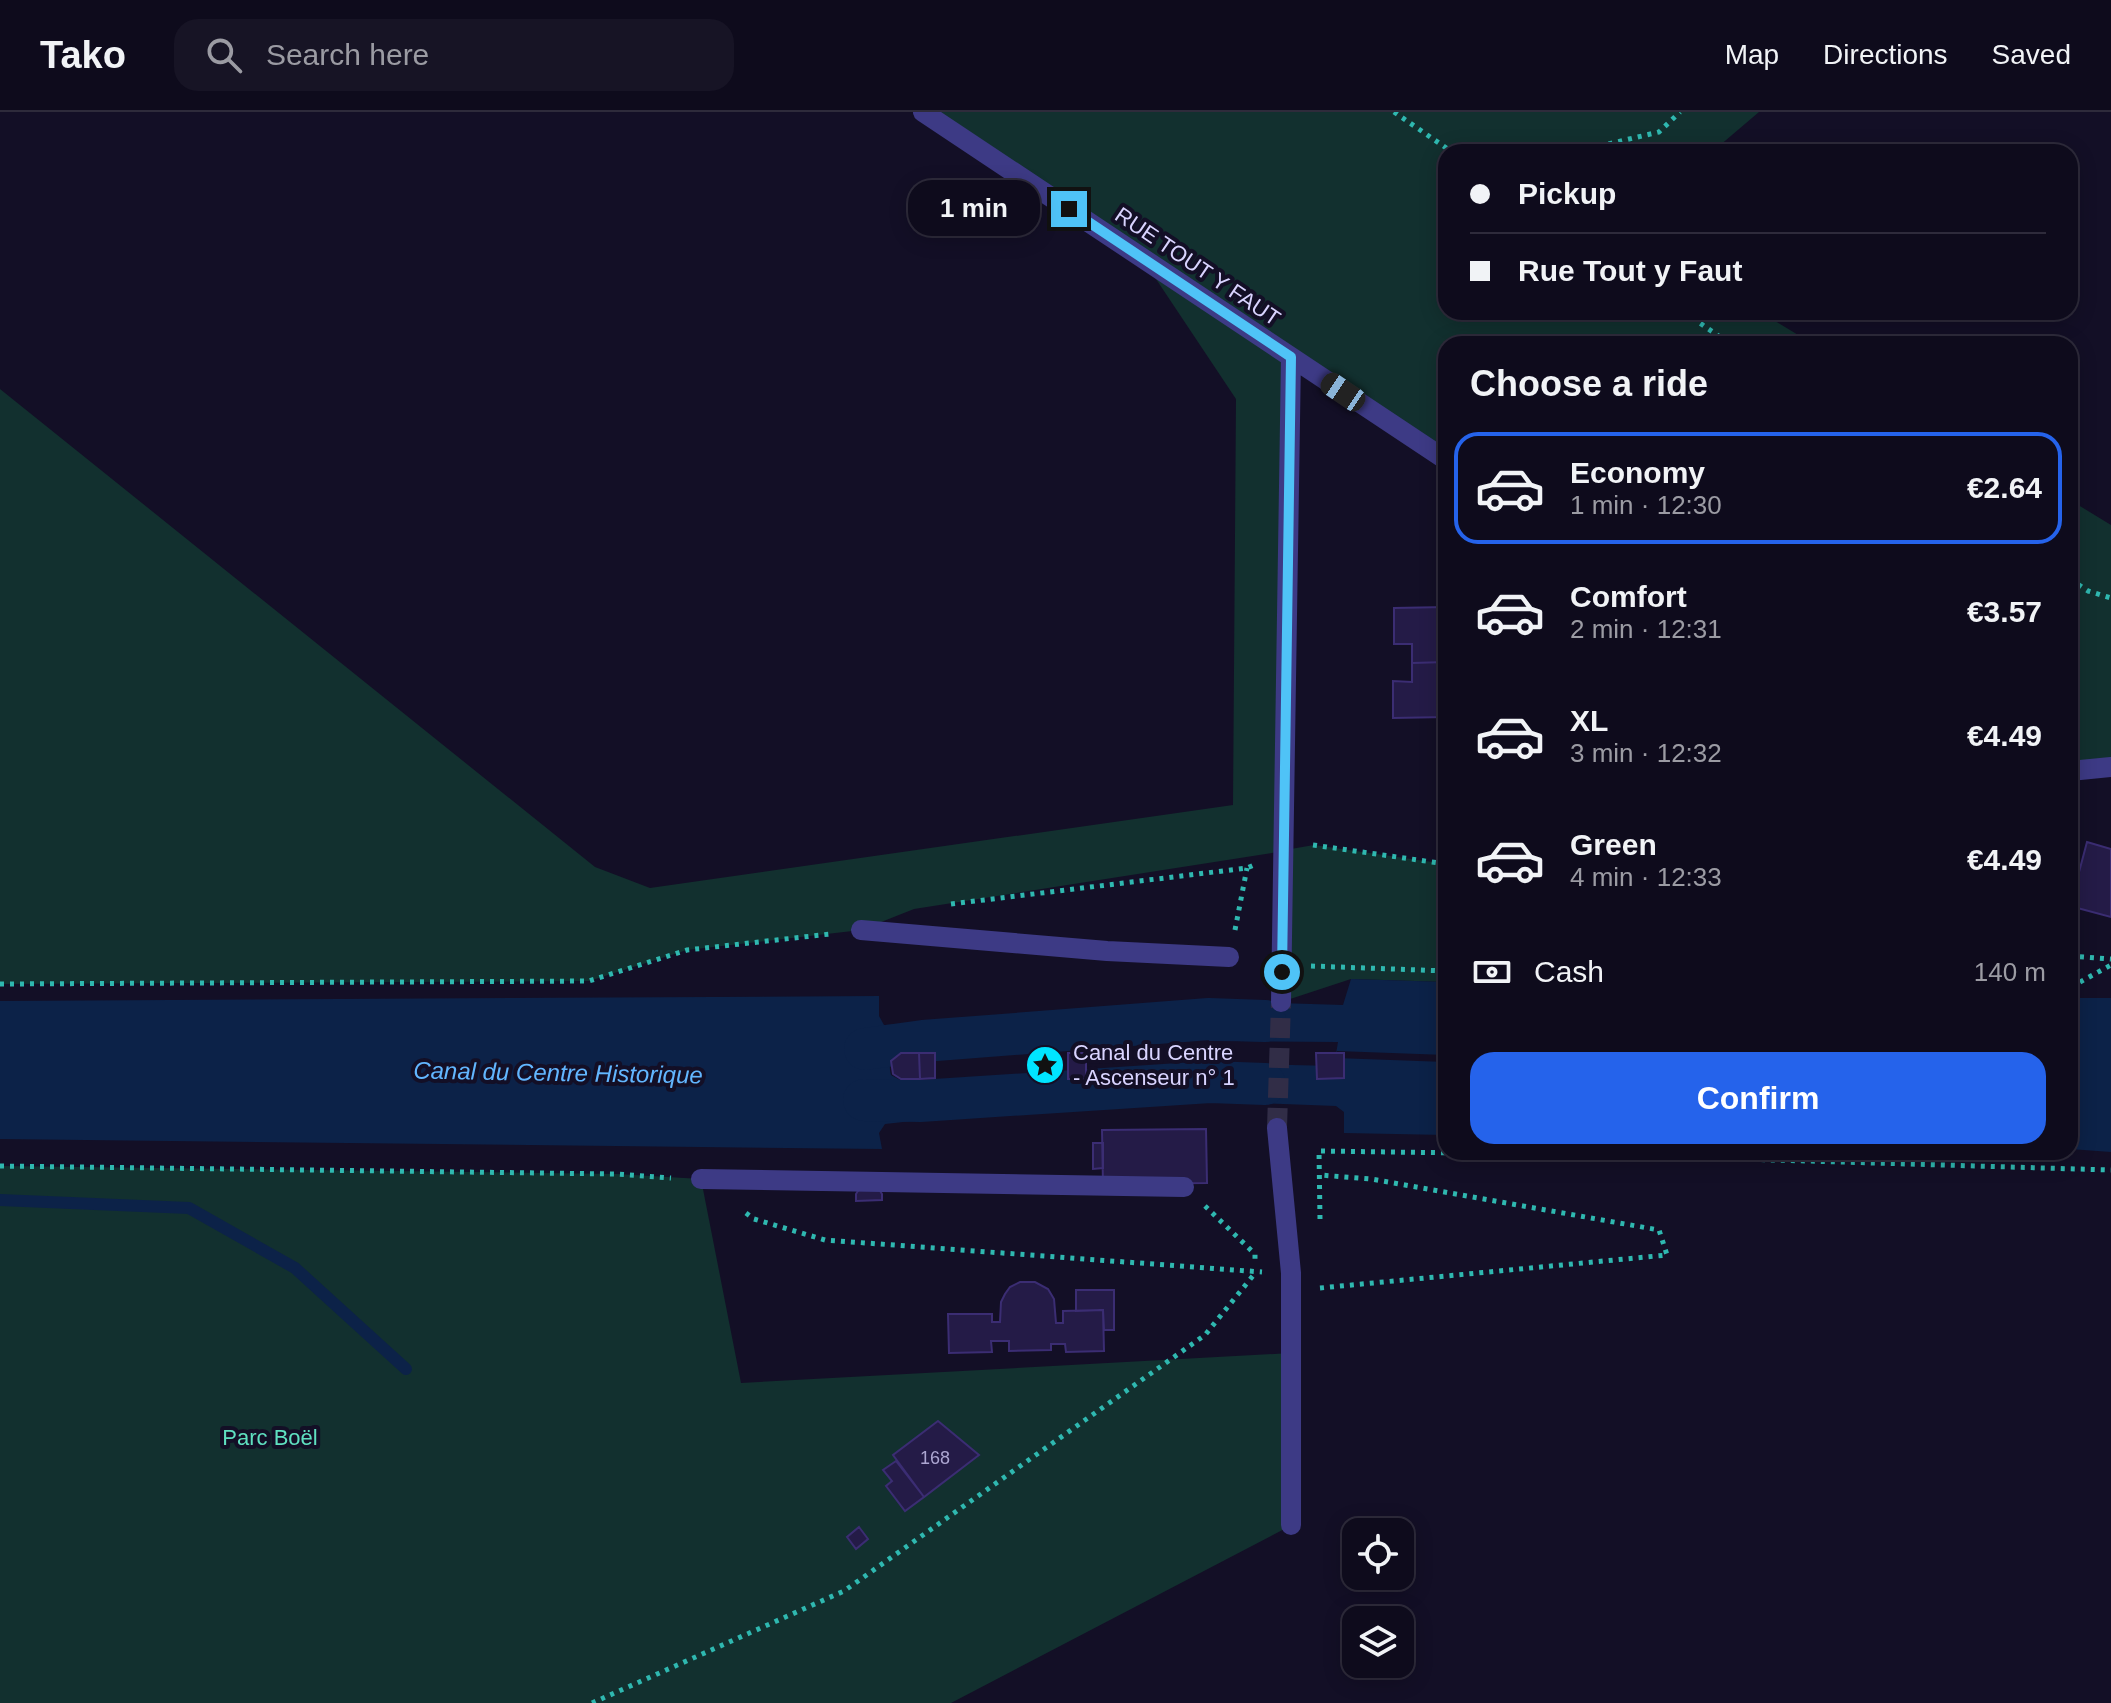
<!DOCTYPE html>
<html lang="en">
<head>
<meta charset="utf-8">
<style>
	:root { --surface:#0e0b1c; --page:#171425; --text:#f1f3f6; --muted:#9b9ba3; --line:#2e2b3b; --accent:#2563eb }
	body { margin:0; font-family:Helvetica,sans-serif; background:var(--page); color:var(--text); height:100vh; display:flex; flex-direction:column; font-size:30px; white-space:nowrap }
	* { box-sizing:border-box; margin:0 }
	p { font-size:26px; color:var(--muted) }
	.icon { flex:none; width:44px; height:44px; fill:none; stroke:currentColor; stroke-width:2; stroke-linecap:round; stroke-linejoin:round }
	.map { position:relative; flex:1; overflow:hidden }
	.sheet { position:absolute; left:1438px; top:224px; width:640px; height:824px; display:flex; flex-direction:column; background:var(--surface); border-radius:24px; box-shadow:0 4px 20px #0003,0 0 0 2px var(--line) }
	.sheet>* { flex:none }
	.guide { position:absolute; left:1438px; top:32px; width:640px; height:176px; border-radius:24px; box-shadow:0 4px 20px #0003,0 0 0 2px var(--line); display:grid; align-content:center; height:176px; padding:0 32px; background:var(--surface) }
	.fabs { position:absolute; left:1342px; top:1406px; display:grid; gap:16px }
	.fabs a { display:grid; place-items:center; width:72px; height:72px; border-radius:16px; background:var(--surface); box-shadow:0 4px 20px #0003,0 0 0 2px var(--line); font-size:40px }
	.end { position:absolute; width:36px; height:36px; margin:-18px; border:10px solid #4fc3f7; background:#111; box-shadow:0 0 0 4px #111 }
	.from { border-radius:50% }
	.bubble { position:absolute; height:56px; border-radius:24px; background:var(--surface); box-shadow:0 4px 20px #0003,0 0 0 2px var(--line); font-size:26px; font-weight:700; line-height:56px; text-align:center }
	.car { position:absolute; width:24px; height:48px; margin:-24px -12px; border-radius:10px; box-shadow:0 0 6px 2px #0007; background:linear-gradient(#222 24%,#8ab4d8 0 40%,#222 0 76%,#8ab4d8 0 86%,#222 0) }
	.guide b { display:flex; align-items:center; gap:28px; height:76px; font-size:30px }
	.guide b+b { border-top:2px solid var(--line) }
	.guide i { width:20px; height:20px; background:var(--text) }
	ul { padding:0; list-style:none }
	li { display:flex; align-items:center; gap:24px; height:112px; margin:0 16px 12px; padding:0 16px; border:4px solid transparent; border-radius:24px }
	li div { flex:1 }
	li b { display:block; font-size:30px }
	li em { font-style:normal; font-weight:700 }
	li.active { border-color:var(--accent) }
	li>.icon { width:72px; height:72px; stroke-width:1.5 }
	h2 { padding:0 32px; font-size:36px; line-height:96px }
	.pay { display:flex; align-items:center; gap:20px; height:88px; padding:0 32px; font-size:30px }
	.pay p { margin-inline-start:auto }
	.cta { display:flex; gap:16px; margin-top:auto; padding:16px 32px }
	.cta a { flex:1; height:92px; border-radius:24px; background:var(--accent); color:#fff; font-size:32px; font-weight:700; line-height:92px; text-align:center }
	header { display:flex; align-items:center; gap:48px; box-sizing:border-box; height:112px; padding:0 40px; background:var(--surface); border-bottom:2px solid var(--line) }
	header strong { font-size:38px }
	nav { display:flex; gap:44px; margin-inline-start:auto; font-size:28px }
	.search { width:560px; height:72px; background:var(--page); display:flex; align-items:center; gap:20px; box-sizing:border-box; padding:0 28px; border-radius:24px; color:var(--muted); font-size:30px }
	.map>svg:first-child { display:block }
	.green { fill:#12302f }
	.water { fill:#0c2248 }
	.pier { fill:#130f26 }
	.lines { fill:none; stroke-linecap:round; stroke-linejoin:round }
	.stream { stroke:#0c2248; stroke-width:12 }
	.canal { stroke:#0c2248; stroke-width:42 }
	.building { fill:#241b47; stroke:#3b2d73; stroke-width:2 }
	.street-tunnel { stroke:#312d47; stroke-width:20; stroke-dasharray:20 10; stroke-linecap:butt }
	.path { stroke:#2fb8b0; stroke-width:5; stroke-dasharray:4 6; stroke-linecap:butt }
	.lane { stroke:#3d3a85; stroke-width:20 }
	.street { stroke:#3d3a85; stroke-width:20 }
	.route { stroke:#4fc3f7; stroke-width:10 }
	.labels { text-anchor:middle; stroke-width:8; stroke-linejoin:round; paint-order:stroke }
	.number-label { font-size:18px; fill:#aca6d1 }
	.street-label { font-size:22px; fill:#d9d4ff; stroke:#130f26 }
	.poi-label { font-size:22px; fill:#d9d4ff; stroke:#130f26; text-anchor:start }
	.park-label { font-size:22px; fill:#5fe0c0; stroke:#130f26 }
	.water-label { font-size:24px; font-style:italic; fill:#62b6ff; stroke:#130f26 }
</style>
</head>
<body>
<header>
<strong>Tako</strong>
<div class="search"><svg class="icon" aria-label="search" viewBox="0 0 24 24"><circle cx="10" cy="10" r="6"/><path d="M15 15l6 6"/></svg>Search here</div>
<nav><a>Map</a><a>Directions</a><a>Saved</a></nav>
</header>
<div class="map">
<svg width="2111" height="1591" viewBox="0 0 2111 1591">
	<rect width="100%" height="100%" fill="#130f26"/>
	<path class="green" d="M923,0H1759L1712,40H1446V200H1760L1813,232H1446V348L1292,246L1285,738L1314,733L1446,752V870L1351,867L1281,890L1284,739L914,797L861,818L687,838L589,869L0,872V277L595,755L650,776L1233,693L1236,287L1142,146Z
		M2070,388L2111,413V655L2070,659Z
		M0,1054L617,1062L701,1067L741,1271L1291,1241L1290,1414L951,1591H0Z"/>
	<path class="water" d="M1351,867L1446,870V1023L1344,1021V1000L1336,994L1210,989L1209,951L1334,954L1338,930L1209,929V889L1343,893Z
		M879,884V904L884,913L921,911L922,940C904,941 885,940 891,963L900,968H920L921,1008L885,1012L879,1021L882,1037L0,1027V889Z
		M2070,886H2111V1040L2070,1037Z"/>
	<path class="pier" d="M1337,939L1446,943V950L1336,946Z"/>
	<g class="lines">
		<path class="stream" d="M0,1088L189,1096L295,1156L406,1257"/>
		<path class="canal" d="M865,937L923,929L1209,907L1265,909
			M864,988L920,989L1210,970L1265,972"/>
	</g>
	<path class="building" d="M1446,495V550L1412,551V532H1394V496Z
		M1446,550V605L1393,606V569L1412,570V551Z
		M2087,730L2111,737V805L2070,794Z
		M901,941H919L920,967H901L893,962L891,949Z
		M919,941H935V966L920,967Z
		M1068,941H1086V967H1068Z
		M1316,941H1344V966L1317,967Z
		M1206,1017L1207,1071L1103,1072L1102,1018Z
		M1093,1031H1103V1056L1093,1057Z
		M863,1071H875L882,1082V1088L856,1089V1082Z
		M1020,1170H1035L1048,1177L1054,1187L1056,1211H1063V1199L1103,1198L1104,1239L1066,1240L1065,1232H1051V1238L1009,1239V1229H991L992,1240L949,1241L948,1202H992V1210H1000L1001,1190L1005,1182L1010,1175Z
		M1076,1178H1114V1218H1104L1103,1198L1076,1199Z
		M938,1309L979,1343L924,1385L893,1343Z
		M896,1349L924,1385L905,1399L886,1374L892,1369L883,1358Z
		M859,1415L868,1427L856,1437L847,1425Z"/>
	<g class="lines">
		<path class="street-tunnel" d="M1277,1016L1281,890"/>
		<path class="path" d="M1394,0L1452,40
			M1539,40L1608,32L1659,20L1680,0
			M1684,200L1730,232
			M2070,467L2088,479L2111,486
			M1313,733L1446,752
			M951,792L1247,756L1254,753
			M1235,818L1247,756
			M2070,844L2111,847
			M1311,854L1446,859
			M2070,870H2080L2111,853
			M0,872L589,869L687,838L830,822
			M0,1054L617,1062L671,1066
			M1205,1094L1255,1142V1147
			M746,1101L754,1107L825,1128L1262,1160
			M1320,1107L1319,1039L1605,1043L2111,1058
			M1320,1176L1667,1143L1659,1118L1371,1067L1320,1063
			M592,1591L844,1479L1205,1223L1256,1160"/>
		<path class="lane" d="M861,818L1107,839L1229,845
			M701,1067L1184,1075"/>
		<path class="street" d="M923,0L1446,348
			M2070,659L2111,655
			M1281,890L1291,245
			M1277,1016L1291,1161V1413"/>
	</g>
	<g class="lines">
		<path class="route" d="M1069,97L1291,245L1282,860"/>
	</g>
	<defs>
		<symbol id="sight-disc" viewBox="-11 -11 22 22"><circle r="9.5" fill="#00e5ff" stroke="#130f26"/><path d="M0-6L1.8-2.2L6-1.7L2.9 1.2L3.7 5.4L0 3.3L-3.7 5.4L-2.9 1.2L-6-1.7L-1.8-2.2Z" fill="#111"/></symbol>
	</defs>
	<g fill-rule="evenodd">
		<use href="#sight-disc" x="1023" y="931" width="44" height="44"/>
	</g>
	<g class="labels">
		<g class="number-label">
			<text x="935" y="1352">168</text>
		</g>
		<g class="street-label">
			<text transform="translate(1198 154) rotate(34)" y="8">RUE TOUT Y FAUT</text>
		</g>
		<g class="poi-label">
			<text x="1073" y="948">Canal du Centre<tspan x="1073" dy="25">- Ascenseur n° 1</tspan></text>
		</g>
		<g class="park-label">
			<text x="270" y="1333">Parc Boël</text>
		</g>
		<g class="water-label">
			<text transform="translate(558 961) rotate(1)" y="8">Canal du Centre Historique</text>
		</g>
	</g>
</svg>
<div class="fabs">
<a><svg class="icon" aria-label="locate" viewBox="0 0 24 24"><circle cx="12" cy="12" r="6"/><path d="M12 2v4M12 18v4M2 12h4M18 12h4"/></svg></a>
<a><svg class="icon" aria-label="layers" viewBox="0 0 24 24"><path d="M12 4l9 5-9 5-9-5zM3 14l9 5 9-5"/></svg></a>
</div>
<i class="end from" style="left:1282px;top:860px"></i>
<i class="end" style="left:1069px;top:97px"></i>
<div class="bubble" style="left:908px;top:68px;width:132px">1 min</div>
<i class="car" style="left:1343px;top:280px;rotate:304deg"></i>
<div class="guide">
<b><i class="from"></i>Pickup</b>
<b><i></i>Rue Tout y Faut</b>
</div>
<section class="sheet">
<h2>Choose a ride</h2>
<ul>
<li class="active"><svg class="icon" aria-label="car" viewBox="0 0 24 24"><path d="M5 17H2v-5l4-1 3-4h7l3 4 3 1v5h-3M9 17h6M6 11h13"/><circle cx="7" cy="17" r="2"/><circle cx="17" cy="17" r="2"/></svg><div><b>Economy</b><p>1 min · 12:30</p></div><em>€2.64</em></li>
<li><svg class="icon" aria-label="car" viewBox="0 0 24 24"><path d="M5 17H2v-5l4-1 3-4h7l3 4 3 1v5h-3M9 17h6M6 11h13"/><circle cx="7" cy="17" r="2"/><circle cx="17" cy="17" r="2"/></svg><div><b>Comfort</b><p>2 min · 12:31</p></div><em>€3.57</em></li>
<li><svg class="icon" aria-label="car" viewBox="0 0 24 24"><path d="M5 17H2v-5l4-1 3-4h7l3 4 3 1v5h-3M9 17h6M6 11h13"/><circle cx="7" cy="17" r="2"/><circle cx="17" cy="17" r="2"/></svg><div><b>XL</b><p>3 min · 12:32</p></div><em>€4.49</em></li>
<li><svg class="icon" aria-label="car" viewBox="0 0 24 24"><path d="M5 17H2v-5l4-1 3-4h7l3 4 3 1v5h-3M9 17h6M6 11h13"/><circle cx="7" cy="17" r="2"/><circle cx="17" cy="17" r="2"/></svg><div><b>Green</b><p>4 min · 12:33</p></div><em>€4.49</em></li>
</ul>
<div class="pay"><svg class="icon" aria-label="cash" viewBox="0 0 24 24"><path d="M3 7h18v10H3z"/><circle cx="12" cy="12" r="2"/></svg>Cash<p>140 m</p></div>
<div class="cta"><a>Confirm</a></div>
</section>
</div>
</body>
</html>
